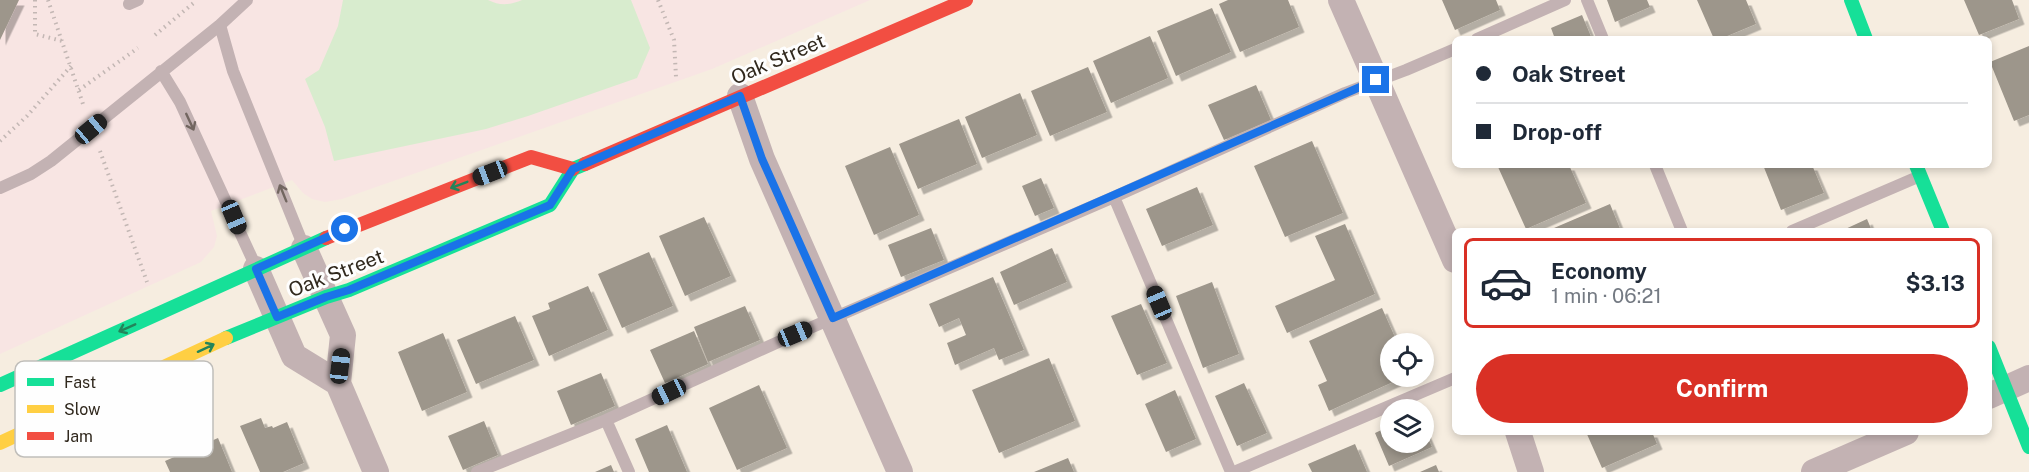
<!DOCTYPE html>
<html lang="en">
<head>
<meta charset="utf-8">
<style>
	:root { --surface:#fff; --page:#f6f6f7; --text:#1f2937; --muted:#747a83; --line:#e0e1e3; --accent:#d93025 }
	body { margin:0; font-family:"Public Sans",sans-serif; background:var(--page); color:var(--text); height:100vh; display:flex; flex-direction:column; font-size:22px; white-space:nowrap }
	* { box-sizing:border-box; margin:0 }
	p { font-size:20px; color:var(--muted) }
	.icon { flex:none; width:33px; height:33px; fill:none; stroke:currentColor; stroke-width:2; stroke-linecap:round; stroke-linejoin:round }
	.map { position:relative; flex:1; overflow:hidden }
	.panel { position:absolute; left:1452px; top:228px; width:540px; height:207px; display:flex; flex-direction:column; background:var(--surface); border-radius:9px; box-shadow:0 3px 9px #0003 }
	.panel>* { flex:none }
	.hud { position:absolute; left:1452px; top:36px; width:540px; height:132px; border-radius:9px; box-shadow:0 3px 9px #0003; display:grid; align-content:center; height:132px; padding:0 24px; background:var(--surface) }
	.controls { position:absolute; left:1380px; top:333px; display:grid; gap:12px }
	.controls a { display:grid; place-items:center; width:54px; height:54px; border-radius:50%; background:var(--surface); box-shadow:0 3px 9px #0003; font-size:30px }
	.end { position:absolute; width:27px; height:27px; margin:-14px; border:8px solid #1a73e8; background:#fff; box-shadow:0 0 0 3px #fff }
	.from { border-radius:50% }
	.car { position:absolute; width:18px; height:36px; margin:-18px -9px; border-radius:8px; box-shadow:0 0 4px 2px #0007; background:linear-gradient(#222 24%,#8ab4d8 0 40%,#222 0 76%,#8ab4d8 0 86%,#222 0) }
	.hud b { display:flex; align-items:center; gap:21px; height:57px; font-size:22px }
	.hud b+b { border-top:2px solid var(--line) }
	.hud i { width:15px; height:15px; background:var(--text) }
	ul { padding:10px 0 0; list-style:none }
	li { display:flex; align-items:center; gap:18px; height:90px; margin:0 12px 9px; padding:0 12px; border:3px solid transparent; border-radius:9px }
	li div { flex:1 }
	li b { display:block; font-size:22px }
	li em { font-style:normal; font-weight:700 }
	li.current { border-color:var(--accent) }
	li>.icon { width:54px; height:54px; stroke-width:1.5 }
	.button { display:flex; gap:12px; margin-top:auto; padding:12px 24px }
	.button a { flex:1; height:69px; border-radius:36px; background:var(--accent); color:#fff; font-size:24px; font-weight:700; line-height:69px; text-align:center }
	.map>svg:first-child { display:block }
	.medical { fill:#f8e5e3 }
	.green { fill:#d8ecce }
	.building { fill:#9d968b; filter:url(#shadow) }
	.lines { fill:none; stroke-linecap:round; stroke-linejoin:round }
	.path { stroke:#c3b7b4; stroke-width:4; stroke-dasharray:1.5 4.5; stroke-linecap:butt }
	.lane { stroke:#c3b2b3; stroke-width:12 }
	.street { stroke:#c3b2b3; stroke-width:26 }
	.fast { stroke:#16e098; stroke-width:14 }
	.slow { stroke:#ffcf43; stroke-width:14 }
	.jam { stroke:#f24e42; stroke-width:14 }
	.oneway { stroke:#726660 }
	.oneway2 { stroke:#23845a }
	.route { stroke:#1a73e8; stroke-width:8 }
	.labels { text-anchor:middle; stroke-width:6; stroke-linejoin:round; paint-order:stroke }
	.street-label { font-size:20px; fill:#30281d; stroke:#fefefe }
	.key { fill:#fefefe; stroke:#c0beba; stroke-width:1.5 }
	.key-label { font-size:16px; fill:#30281d }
</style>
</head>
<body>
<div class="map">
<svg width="2029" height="472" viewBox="0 0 2029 472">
	<defs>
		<filter id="shadow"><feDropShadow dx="5.5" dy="5.5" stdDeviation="0" flood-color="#0004"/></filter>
	</defs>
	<rect width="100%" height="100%" fill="#f6ede0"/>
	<path class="medical" d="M0,0H870L712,69L342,199L325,202L312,199L303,193L292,180L211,211L217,236L214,247L201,262L0,354Z"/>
	<path class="green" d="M343,0H488C500,6 510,5 522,0H631L650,48L637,78L528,116L486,129L334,161L325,127L305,79L319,70L338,26Z"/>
	<path class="building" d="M0,0H19L0,40Z
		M1228,0H1288L1299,27L1240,52L1219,4Z
		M1442,0H1496L1500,10L1455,30Z
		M1607,0H1647L1650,7L1615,22Z
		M1697,0H1746L1756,24L1720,39H1714Z
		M1964,0H2012L2019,19L1979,35Z
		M1212,8L1231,52L1176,76L1157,31Z
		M1582,15L1592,39H1555L1551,28Z
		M1150,36L1168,78L1111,103L1093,61Z
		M2029,46V115L2014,121L1990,62Z
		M1088,67L1107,112L1050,136L1031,91Z
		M1256,85L1271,120L1224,140L1208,105Z
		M1020,93L1037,135L982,158L965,117Z
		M959,119L977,164L918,189L899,144Z
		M1312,141L1343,213L1285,237L1254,166Z
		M890,147L919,215L874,235L845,166Z
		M1502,165H1569L1586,203L1526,229L1498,167Z
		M1763,165H1812L1824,193L1781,210Z
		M1041,178L1054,208L1035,216L1022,186Z
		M1197,187L1213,225L1162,246L1146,209Z
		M1610,204L1621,231H1547Z
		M704,217L731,276L685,296L659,236Z
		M1867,219L1872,231H1841Z
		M1345,224L1375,294L1287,333L1275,306L1335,280L1315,236Z
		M931,228L944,260L901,277L888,245Z
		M1052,248L1067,282L1014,305L1000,272Z
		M649,252L673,306L622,328L598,274Z
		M993,277L1024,350L999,360L994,348L955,365L947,343L966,335L959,318L939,327L929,304Z
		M1212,282L1239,354L1203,368L1176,296Z
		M588,286L608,330L549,356L532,316L550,309L548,303Z
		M1141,304L1167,363L1137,375L1111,316Z
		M745,306L760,340L708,362L694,327Z
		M1382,308L1398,344H1390V376H1406L1329,411L1318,385L1327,381L1309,341Z
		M515,316L534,360L476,384L457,340Z
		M694,331L708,364L665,383L650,350Z
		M443,333L467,392L422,411L398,352Z
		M1049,358L1075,421L999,453L972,390Z
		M601,373L615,406L571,425L557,391Z
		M1244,383L1267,433L1237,446L1215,396Z
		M759,385L787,448L737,470L709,408Z
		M1175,390L1196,439L1166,452L1145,404Z
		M261,418L265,428L272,426L273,428L287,422L304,463L283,472H260L240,426Z
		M484,421L498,455L463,470L448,436Z
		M667,425L687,472H649L635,439Z
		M1390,426V442H1424V429L1432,447L1389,466L1375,433Z
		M1586,432H1652L1657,444L1602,468Z
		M218,438L232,472H170L165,461Z
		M1355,444L1367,472H1312L1308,464Z
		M1068,458L1074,472H1034Z
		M611,465L614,472H595Z
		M1436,465L1439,472H1420Z"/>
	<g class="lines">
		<path class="path" d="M35,0V34L62,41
			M48,0L84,107
			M658,0L674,40L676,77
			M155,35L196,1
			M79,90L138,48
			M0,141L27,116L71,66
			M100,151L147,282"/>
		<path class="lane" d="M1587,0L1603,39
			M129,4L138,0
			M220,25L233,71L304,247
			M1477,39L1565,0
			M161,71L180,102L256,267
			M1655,165L1682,231
			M0,188L31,174L51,161L220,25L247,0
			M1114,197L1231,472
			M1792,231L1920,176
			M606,420L629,472
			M477,472L606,420L796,334L1114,197L1345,93L1406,70L1455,49
			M1234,472L1455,378"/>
		<path class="street" d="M1341,0L1455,260
			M740,96L762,159L900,472
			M304,248L343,335L338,383L376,472
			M256,269L294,356L338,383
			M1989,396L2029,378
			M1518,432L1531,472
			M1814,472L1906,432"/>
		<path class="fast" d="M1851,0L1866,39
			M1916,165L1943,231
			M226,338L326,297L349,290L550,205L573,169L585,164
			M1989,347L2029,447
			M0,385L326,238"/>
		<path class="slow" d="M0,443L226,338"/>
		<path class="jam" d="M585,164L966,0
			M326,238L531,157L573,169"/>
	</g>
	<defs><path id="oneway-shaft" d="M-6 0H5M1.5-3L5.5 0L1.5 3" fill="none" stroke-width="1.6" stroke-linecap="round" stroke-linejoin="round" transform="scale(1.5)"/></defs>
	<g class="oneway">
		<use href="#oneway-shaft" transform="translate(190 122) rotate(65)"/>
		<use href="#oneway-shaft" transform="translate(283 193) rotate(-112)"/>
	</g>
	<g class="oneway2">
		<use href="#oneway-shaft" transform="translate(459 185) rotate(159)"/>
		<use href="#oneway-shaft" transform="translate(127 328) rotate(156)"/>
		<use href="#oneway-shaft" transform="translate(206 348) rotate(-25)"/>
	</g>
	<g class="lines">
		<path class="route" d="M345,229L256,269L277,317L326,297L349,290L550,205L573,169L740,96L762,159L833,318L1376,80"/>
	</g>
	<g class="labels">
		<g class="street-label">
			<text transform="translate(778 59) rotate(-23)" y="7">Oak Street</text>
			<text transform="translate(336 273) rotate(-21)" y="7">Oak Street</text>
		</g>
	</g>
	<rect x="15" y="361" width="198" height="96" rx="9" class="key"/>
	<rect x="27" y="378" width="27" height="8" fill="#16e098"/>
	<rect x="27" y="405" width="27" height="8" fill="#ffcf43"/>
	<rect x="27" y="432" width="27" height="8" fill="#f24e42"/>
	<g class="key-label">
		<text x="64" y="388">Fast</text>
		<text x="64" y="415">Slow</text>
		<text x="64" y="442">Jam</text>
	</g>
</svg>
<div class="controls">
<a><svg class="icon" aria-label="locate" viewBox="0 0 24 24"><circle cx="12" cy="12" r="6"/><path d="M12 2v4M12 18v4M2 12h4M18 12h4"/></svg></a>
<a><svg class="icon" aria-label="layers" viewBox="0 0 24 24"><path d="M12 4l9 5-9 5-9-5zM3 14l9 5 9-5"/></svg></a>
</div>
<i class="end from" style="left:345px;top:229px"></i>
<i class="end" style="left:1376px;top:80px"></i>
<i class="car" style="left:91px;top:129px;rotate:50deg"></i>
<i class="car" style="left:490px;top:173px;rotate:249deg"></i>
<i class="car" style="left:234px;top:217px;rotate:157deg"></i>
<i class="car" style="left:1159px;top:303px;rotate:337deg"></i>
<i class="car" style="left:795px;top:334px;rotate:67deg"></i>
<i class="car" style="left:340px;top:366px;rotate:7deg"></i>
<i class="car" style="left:669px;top:392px;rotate:245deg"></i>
<div class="hud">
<b><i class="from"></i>Oak Street</b>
<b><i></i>Drop-off</b>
</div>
<section class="panel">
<ul>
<li class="current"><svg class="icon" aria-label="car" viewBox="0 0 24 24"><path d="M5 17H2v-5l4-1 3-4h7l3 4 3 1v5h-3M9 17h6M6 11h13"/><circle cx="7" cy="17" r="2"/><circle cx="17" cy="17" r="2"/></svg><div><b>Economy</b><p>1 min · 06:21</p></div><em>$3.13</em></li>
</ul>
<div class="button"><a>Confirm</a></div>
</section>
</div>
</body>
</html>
